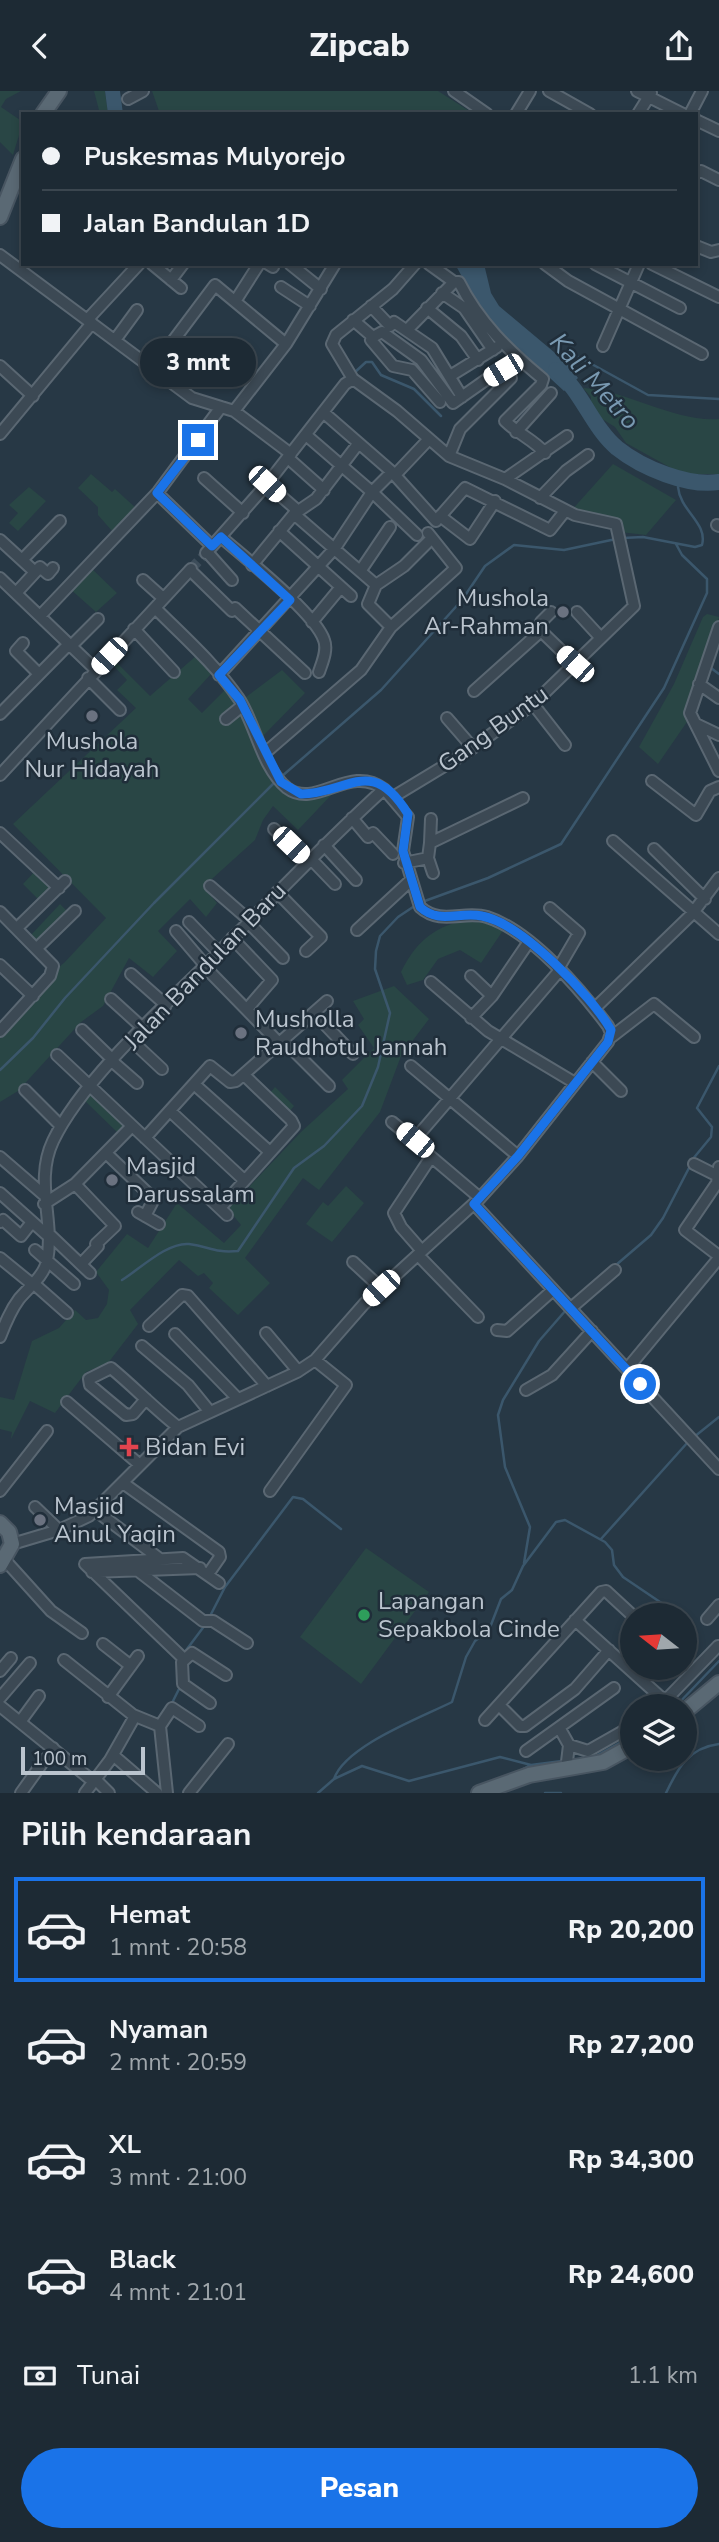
<!DOCTYPE html>
<html lang="id">
<head>
<meta charset="utf-8">
<style>
	:root { --surface:#1d2a34; --page:#25323c; --text:#f1f3f6; --muted:#a0a7ac; --line:#3b464f; --accent:#1a73e8 }
	body { margin:0; font-family:"Nunito Sans",sans-serif; background:var(--page); color:var(--text); height:100vh; display:flex; flex-direction:column; font-size:26px; white-space:nowrap }
	* { box-sizing:border-box; margin:0 }
	p { font-size:23px; color:var(--muted) }
	.icon { flex:none; width:38px; height:38px; fill:none; stroke:currentColor; stroke-width:2; stroke-linecap:round; stroke-linejoin:round }
	.map { position:relative; height:1702px; overflow:hidden }
	.drawer { display:flex; flex-direction:column; background:var(--surface); flex:1 }
	.drawer>* { flex:none }
	.guide { position:absolute; left:21px; top:21px; width:677px; height:154px; border-radius:0px; box-shadow:0 4px 10px #0003,0 0 0 2px var(--line); display:grid; align-content:center; height:154px; padding:0 21px; background:var(--surface) }
	.needle { width:46px; rotate:287deg }
	.buttons { position:absolute; left:620px; top:1512px; display:grid; gap:14px }
	.buttons a { display:grid; place-items:center; width:77px; height:77px; border-radius:50%; background:var(--surface); box-shadow:0 4px 10px #0003,0 0 0 2px var(--line); font-size:35px }
	.scale { position:absolute; left:21px; bottom:18px; width:124px; box-sizing:border-box; padding-left:7px; border:4px solid #bac4ce; border-top:0; font-size:19px; line-height:24px; white-space:nowrap; color:#bac4ce; -webkit-text-stroke:5px #202e3a; paint-order:stroke }
	.end { position:absolute; width:32px; height:32px; margin:-16px; border:9px solid #1a73e8; background:#fff; box-shadow:0 0 0 4px #fff }
	.from { border-radius:50% }
	.bubble { position:absolute; height:49px; border-radius:24px; background:var(--surface); box-shadow:0 4px 10px #0003,0 0 0 2px var(--line); font-size:23px; font-weight:800; line-height:49px; text-align:center }
	.car { position:absolute; width:21px; height:42px; margin:-21px -10px; border-radius:9px; box-shadow:0 0 5px 2px #0007; background:linear-gradient(#fff 24%,#345 0 40%,#fff 0 76%,#345 0 86%,#fff 0) }
	.guide b { display:flex; align-items:center; gap:24px; height:66px; font-size:26px }
	.guide b+b { border-top:2px solid var(--line) }
	.guide i { width:18px; height:18px; background:var(--text) }
	ul { padding:0; list-style:none }
	li { display:flex; align-items:center; gap:21px; height:105px; margin:0 14px 10px; padding:0 7px; border:4px solid transparent; border-radius:0px }
	li div { flex:1 }
	li b { display:block; font-size:26px }
	li em { font-style:normal; font-weight:800 }
	li.on { border-color:var(--accent) }
	li>.icon { width:63px; height:63px; stroke-width:1.5 }
	h2 { padding:0 21px; font-size:32px; line-height:84px }
	.pay { display:flex; align-items:center; gap:18px; height:77px; padding:0 21px; font-size:26px }
	.pay p { margin-inline-start:auto }
	.cta { display:flex; gap:14px; margin-top:auto; padding:14px 21px }
	.cta a { flex:1; height:80px; border-radius:42px; background:var(--accent); color:#fff; font-size:28px; font-weight:800; line-height:80px; text-align:center }
	header { display:flex; justify-content:space-between; align-items:center; height:91px; padding:0 21px; background:var(--surface); font-size:32px; font-weight:800 }
	.map>svg:first-child { display:block }
	.green { fill:#294645 }
	.water { fill:#3b576c }
	.lines { fill:none; stroke-linecap:round; stroke-linejoin:round }
	.stream { stroke:#3b576c; stroke-width:2.5 }
	.river { stroke:#3b576c; stroke-width:16 }
	.minor-tunnel { stroke:#3d4d5a; stroke-width:10; stroke-dasharray:10 5; stroke-linecap:butt }
	.minor-casing { stroke:#5a6772; stroke-width:14 }
	.major-casing { stroke:#485561; stroke-width:18 }
	.minor { stroke:#3c4954; stroke-width:10 }
	.major { stroke:#5a6974; stroke-width:14 }
	.route { stroke:#1a73e8; stroke-width:9 }
	.worship-dot { fill:#6b7280; stroke:#202e3a; stroke-width:2.5 }
	.health-dot { fill:#e0444e; stroke:#202e3a; stroke-width:2.5 }
	.leisure-dot { fill:#2e9e5b; stroke:#202e3a; stroke-width:2.5 }
	.labels { text-anchor:middle; stroke-width:5; stroke-linejoin:round; paint-order:stroke }
	.poi-label { font-size:24px; fill:#bac4ce; stroke:#202e3a; text-anchor:start }
	.street-label { font-size:24px; fill:#bac4ce; stroke:#202e3a }
	.water-label { font-size:26px; font-style:italic; fill:#7999b1; stroke:#202e3a }
</style>
</head>
<body>
<header><svg class="icon" aria-label="back" viewBox="0 0 24 24"><path d="M15 5l-7 7 7 7"/></svg>Zipcab<svg class="icon" aria-label="share" viewBox="0 0 24 24"><path d="M12 15V3M7 8l5-5 5 5M5 13v7h14v-7"/></svg></header>
<div class="map">
<svg width="719" height="1702" viewBox="0 0 719 1702">
	<rect width="100%" height="100%" fill="#273845"/>
	<path class="green" d="M0,0H21L6,8L1,16L23,31L13,64L0,51Z
		M94,0H105L108,23H100Z
		M152,0H438L474,23H160Z
		M583,297C630,300 673,331 719,328V383H682L626,352L615,336L591,321V306Z
		M613,373L676,409L646,444L620,441L570,421Z
		M91,383L112,401L115,398L137,418L113,441L98,424V416L78,397Z
		M29,396L46,410L18,440L9,432L18,422L9,414Z
		M90,476L117,502L96,521L69,497Z
		M707,523L719,526L689,628L658,673L639,656L674,593L703,526Z
		M196,565L212,582L188,608L202,622L226,598L285,701L297,707L336,699L298,739L273,715L263,729L255,749L203,796L217,812L206,826L190,808L158,840L177,860L153,886L129,867L103,915L81,931L18,1000L0,1011V946C10,935 59,874 64,872L106,827L13,733L136,617L117,599L127,589L109,570L112,567L150,605Z
		M282,579L305,602L261,647L242,609Z
		M37,778L55,796L41,811L23,793Z
		M60,813L70,823L39,852L31,844Z
		M479,827L504,838L481,872L460,859L438,868L423,889L407,894L401,881C419,845 440,832 479,827Z
		M394,895L429,928L401,965L380,1021L319,1099L303,1087L245,1167L270,1192L238,1224L209,1197L213,1192L204,1182L198,1185L179,1169L130,1219L138,1233L108,1272L86,1281L55,1322L30,1310L11,1348L12,1341L0,1338V1306L14,1309L32,1250L59,1237L75,1219L86,1229L98,1227L107,1213L109,1199L96,1181L127,1143L148,1157L177,1112L224,1152L241,1134L228,1118L301,1041L348,998L342,989L374,957L358,934L364,928L353,910Z
		M275,996L294,1015L288,1022L269,1003Z
		M89,1003L126,1036L120,1044L84,1009Z
		M346,1095L364,1112L332,1151L306,1133L323,1111L328,1115Z
		M366,1457L429,1501L361,1593L300,1546Z"/>
	<path class="water" d="M105,0H120L123,23H108Z
		M455,173H484L491,202L499,215L567,272L578,287L564,300L484,226Z"/>
	<g class="lines">
		<path class="stream" d="M568,276L579,266L648,304L719,308
			M354,282L366,271H372L381,284L414,298L441,325
			M623,447L643,446L695,456L702,454C708,432 680,420 678,396L684,391
			M712,573L711,577L719,583
			M281,686L381,599L462,509L485,475L514,454L564,459L616,448
			M422,811L488,787L561,753L664,597L707,502V488L682,464L676,453
			M0,979L33,947L65,907L154,812L276,690
			M692,1069L711,1046L712,1036L697,1017L719,975
			M616,1174L651,1144L663,1127L690,1075
			M122,1189C140,1178 167,1151 189,1153C211,1156 213,1162 238,1160L294,1077L324,1055L362,1015L378,976L390,922L375,878L376,860L380,845L398,826L416,814
			M694,1346L719,1326
			M601,1448L688,1351
			M524,1472L530,1436L505,1376L498,1324L503,1309L539,1250L566,1219
			M209,1527L225,1496L293,1406L303,1408L341,1438
			M184,1562L205,1534
			M177,1573L178,1590
			M172,1612L180,1596
			M676,1615L719,1570
			M596,1665L632,1645
			M521,1679L531,1674
			M334,1688C345,1655 420,1627 452,1611L466,1566L475,1550L489,1539L501,1508L512,1499L523,1475L556,1431L565,1429L605,1451L612,1459L614,1474L623,1486L663,1513
			M318,1702L334,1688L362,1675L409,1690L500,1666L531,1674L562,1670
			M545,1702H561
			M666,1702C678,1677 688,1657 719,1653"/>
		<path class="river" d="M556,279C582,300 592,336 617,357C642,377 688,396 719,391"/>
		<path class="minor-tunnel" d="M191,478L206,462"/>
		<defs>
			<path id="minor" d="M454,0L487,23
				M549,0L590,23
				M637,0L683,23
				M128,8L143,0
				M516,23L530,0
				M638,23L651,2
				M690,23L702,0
				M696,29L719,40
				M696,82L701,80L719,89
				M696,155L711,161L719,159
				M0,164L192,307L234,320L291,363
				M152,173L181,197
				M268,173L273,176L274,173
				M290,173L321,198
				M545,173L568,190L702,263
				M595,173L680,217
				M652,173L719,206
				M171,189L183,173
				M454,191H459C479,231 509,260 543,288L541,294L505,330C518,343 534,349 545,362
				M281,196L310,215
				M442,202L464,217L493,259
				M236,209L259,173
				M371,215L390,235L394,231L432,257L462,306
				M427,217L461,245L478,269
				M88,228L139,173
				M353,229L373,246L382,241L421,269L453,312L517,267
				M407,239L454,191L429,173
				M373,246L371,249L393,275L412,279L440,311
				M115,249L137,219
				M603,255L639,173
				M0,275L33,305
				M152,278L215,194L286,253
				M450,285L497,256
				M234,320L286,253L335,173
				M323,321L392,381L436,430L465,397L550,439L565,420
				M516,341L551,302
				M0,343L92,232
				M306,344L372,401L417,444
				M358,353L316,408L294,423L376,494
				M449,365L460,338L511,287L503,279
				M288,367L324,399
				M395,384L429,348
				M204,387L243,422
				M505,388L567,345
				M267,393L297,419
				M157,402L212,455
				M540,407L566,380L588,364
				M440,425L470,448L495,410
				M717,434L719,435
				M279,440L351,505
				M221,446C245,467 315,522 324,549C328,559 322,572 319,581
				M0,449L35,481
				M207,461L232,489
				M206,462L267,393L345,293L353,288
				M22,469L60,430
				M252,474L294,423
				M190,479L232,520L235,517L305,582
				M361,479L390,436
				M0,487L96,579
				M143,489L163,507
				M16,502L40,476L48,483L53,477
				M155,517C183,545 216,574 239,608C256,634 262,677 287,697C316,719 349,672 384,698
				M551,521L541,531V540L575,573
				M577,521L600,546
				M40,525L158,401L221,316
				M312,531L341,496
				M391,536L368,513L376,494L404,475L432,447
				M719,536L690,622L719,680
				M134,538L174,581
				M23,552L16,560L39,583
				M71,555L98,528
				M219,584L335,457L372,401L392,381
				M88,587L120,619
				M699,593L719,607
				M474,600L541,540
				M533,613L565,654
				M0,623L69,553
				M447,627L473,657
				M226,628L242,615
				M696,633L719,644
				M265,662L361,579L391,536L456,477L428,442
				M0,684L191,478
				M652,690L696,724L710,700L719,696
				M393,706L464,663L533,613L634,515L616,433L575,424L505,388L449,365L397,320L353,288L332,253L336,244L393,198L415,173
				M352,727L368,746L373,742L393,763
				M274,738L307,770
				M0,742L59,797
				M613,750L719,843
				M430,752L431,728
				M324,754L356,789
				M654,758L705,808
				M310,767L335,793
				M428,767L433,782
				M404,772L428,767L430,752L523,707
				M210,795L249,829
				M277,801L321,846L306,860
				M550,817L579,842L558,878
				M0,821L53,875L50,885L0,940
				M189,831L218,861
				M248,831L283,867
				M17,837L65,790
				M357,839L410,790
				M176,840L205,874
				M232,847L272,889L247,918
				M37,857L75,820
				M0,874L33,905
				M204,875L280,953
				M131,883L166,914
				M471,885L492,905L528,852
				M431,891L488,940L575,992
				M111,908L144,938
				M595,917L692,823L719,787
				M315,923L353,963
				M471,927L492,905
				M82,939L114,970
				M610,947L654,913L694,946
				M132,950L162,978
				M284,950L329,995
				M57,964L227,1124
				M113,971L137,992
				M592,971L621,1000
				M411,975L518,1065
				M194,993L270,1061
				M25,999L61,1035
				M170,1020L244,1089
				M392,1031L415,1050
				M145,1047L210,975L230,991L236,990L327,910
				M107,1063L154,1108L145,1125
				M0,1066L44,1104
				M694,1073L716,1084
				M719,1076L717,1092L685,1139L719,1165
				M75,1093L115,1135L96,1153L98,1155L81,1173
				M0,1102L47,1144
				M480,1107L415,1052V1048L560,879
				M44,1113L75,1093L132,1035
				M474,1113L719,1378
				M220,1117L294,1035L291,1029L244,984
				M138,1121L159,1133
				M0,1131L3,1129L21,1145L32,1131
				M47,1141L90,1182
				M35,1159L74,1193
				M422,1160L401,1136L394,1122L431,1066
				M418,1164L478,1226
				M0,1167L32,1193
				M353,1171L381,1197
				M33,1192L67,1222
				M571,1217L615,1179
				M149,1235L182,1204L188,1205L267,1295
				M497,1239L507,1240L553,1199
				M266,1242L298,1280
				M175,1243L238,1308
				M0,1246C5,1233 10,1220 19,1208C28,1197 44,1185 47,1170C55,1130 34,1090 53,1050C81,991 159,920 206,874C266,815 322,754 384,698L408,726L403,760L420,816C441,835 464,819 487,826C531,840 581,899 608,935L611,942L608,951L518,1065L480,1107L364,1213L315,1269L297,1281L178,1336L89,1425L59,1439L12,1453
				M142,1255L188,1294L210,1321
				M627,1278L719,1167
				M526,1299L552,1284L592,1240
				M146,1308L133,1323L126,1324L90,1294L89,1288L111,1277C134,1296 155,1318 178,1336
				M67,1311L140,1374
				M123,1392L219,1461L220,1466L211,1479
				M0,1400L47,1340
				M270,1400L346,1294L315,1269
				M35,1416L59,1439
				M96,1420L160,1468
				M4,1468L51,1520L82,1542
				M137,1479L203,1530H213L247,1552
				M92,1481L200,1477
				M707,1528L719,1514
				M575,1529L666,1611
				M103,1553L131,1575
				M184,1568L85,1473L183,1467L219,1492
				M64,1569L133,1624L160,1635
				M0,1580L11,1567
				M108,1606L138,1565
				M0,1607L30,1572
				M210,1612L183,1593L182,1571L192,1562L226,1584
				M662,1613L718,1555
				M499,1614L520,1635H525L575,1598L609,1559
				M0,1615L94,1691
				M485,1629L601,1501L606,1500L632,1524
				M20,1631L39,1605
				M560,1638L569,1654L566,1679
				M569,1654L588,1660L632,1635
				M526,1660L614,1597
				M113,1664L157,1702
				M96,1689L109,1702
				M21,1702L53,1657
				M85,1702L110,1669L135,1625
				M167,1702L160,1635L172,1617L199,1635
				M189,1702L228,1653"/>
			<path id="major" d="M43,23L59,0
				M0,126L23,68
				M0,1432L9,1441L12,1453L0,1474
				M684,1621L719,1592
				M479,1702L529,1684L603,1671L632,1655"/>
		</defs>
		<use href="#minor" class="minor-casing"/>
		<use href="#major" class="major-casing"/>
		<use href="#minor" class="minor"/>
		<use href="#major" class="major"/>
	</g>
	<g class="lines">
		<path class="route" d="M198,349L157,402L212,455L221,446L290,509L219,584L240,609L281,691L301,703C348,703 371,663 408,723L403,760L420,816C440,834 459,820 482,825C521,832 592,905 611,939L608,951L518,1065L474,1113L640,1293"/>
	</g>
	<g class="worship-dot">
		<circle cx="563" cy="521" r="7"/>
		<circle cx="92" cy="625" r="7"/>
		<circle cx="241" cy="942" r="7"/>
		<circle cx="112" cy="1089" r="7"/>
		<circle cx="40" cy="1429" r="7"/>
	</g>
	<path class="health-dot" d="M125.5 1345.5h7v7h7v7h-7v7h-7v-7h-7v-7h7z"/>
	<circle class="leisure-dot" cx="364" cy="1524" r="7"/>
	<g class="labels">
		<g class="poi-label">
			<text x="549" y="515" text-anchor="end">Mushola<tspan x="549" dy="28">Ar-Rahman</tspan></text>
			<text x="92" y="658" text-anchor="middle">Mushola<tspan x="92" dy="28">Nur Hidayah</tspan></text>
			<text x="255" y="936">Musholla<tspan x="255" dy="28">Raudhotul Jannah</tspan></text>
			<text x="126" y="1083">Masjid<tspan x="126" dy="28">Darussalam</tspan></text>
			<text x="145" y="1364">Bidan Evi</text>
			<text x="54" y="1423">Masjid<tspan x="54" dy="28">Ainul Yaqin</tspan></text>
			<text x="378" y="1518">Lapangan<tspan x="378" dy="28">Sepakbola Cinde</tspan></text>
		</g>
		<g class="street-label">
			<text transform="translate(493 638) rotate(-36)" y="8">Gang Buntu</text>
			<text transform="translate(205 875) rotate(-46)" y="8">Jalan Bandulan Baru</text>
		</g>
		<g class="water-label">
			<text transform="translate(595 290) rotate(48)" y="9">Kali Metro</text>
		</g>
	</g>
</svg>
<div class="buttons">
<a><svg class="needle" viewBox="-14 -14 28 28"><path d="M0-13l5 13h-10z" fill="#e53935"/><path d="M0 13l5-13h-10z" fill="#a0a7ac"/></svg></a>
<a><svg class="icon" aria-label="layers" viewBox="0 0 24 24"><path d="M12 4l9 5-9 5-9-5zM3 14l9 5 9-5"/></svg></a>
</div>
<div class="scale">100 m</div>
<i class="end from" style="left:640px;top:1293px"></i>
<i class="end" style="left:198px;top:349px"></i>
<div class="bubble" style="left:140px;top:247px;width:116px">3 mnt</div>
<i class="car" style="left:503px;top:279px;rotate:239deg"></i>
<i class="car" style="left:267px;top:393px;rotate:133deg"></i>
<i class="car" style="left:109px;top:565px;rotate:223deg"></i>
<i class="car" style="left:575px;top:573px;rotate:312deg"></i>
<i class="car" style="left:291px;top:754px;rotate:134deg"></i>
<i class="car" style="left:415px;top:1049px;rotate:310deg"></i>
<i class="car" style="left:381px;top:1197px;rotate:227deg"></i>
<div class="guide">
<b><i class="from"></i>Puskesmas Mulyorejo</b>
<b><i></i>Jalan Bandulan 1D</b>
</div>
</div>
<section class="drawer">
<h2>Pilih kendaraan</h2>
<ul>
<li class="on"><svg class="icon" aria-label="car" viewBox="0 0 24 24"><path d="M5 17H2v-5l4-1 3-4h7l3 4 3 1v5h-3M9 17h6M6 11h13"/><circle cx="7" cy="17" r="2"/><circle cx="17" cy="17" r="2"/></svg><div><b>Hemat</b><p>1 mnt · 20:58</p></div><em>Rp 20,200</em></li>
<li><svg class="icon" aria-label="car" viewBox="0 0 24 24"><path d="M5 17H2v-5l4-1 3-4h7l3 4 3 1v5h-3M9 17h6M6 11h13"/><circle cx="7" cy="17" r="2"/><circle cx="17" cy="17" r="2"/></svg><div><b>Nyaman</b><p>2 mnt · 20:59</p></div><em>Rp 27,200</em></li>
<li><svg class="icon" aria-label="car" viewBox="0 0 24 24"><path d="M5 17H2v-5l4-1 3-4h7l3 4 3 1v5h-3M9 17h6M6 11h13"/><circle cx="7" cy="17" r="2"/><circle cx="17" cy="17" r="2"/></svg><div><b>XL</b><p>3 mnt · 21:00</p></div><em>Rp 34,300</em></li>
<li><svg class="icon" aria-label="car" viewBox="0 0 24 24"><path d="M5 17H2v-5l4-1 3-4h7l3 4 3 1v5h-3M9 17h6M6 11h13"/><circle cx="7" cy="17" r="2"/><circle cx="17" cy="17" r="2"/></svg><div><b>Black</b><p>4 mnt · 21:01</p></div><em>Rp 24,600</em></li>
</ul>
<div class="pay"><svg class="icon" aria-label="cash" viewBox="0 0 24 24"><path d="M3 7h18v10H3z"/><circle cx="12" cy="12" r="2"/></svg>Tunai<p>1.1 km</p></div>
<div class="cta"><a>Pesan</a></div>
</section>
</body>
</html>
